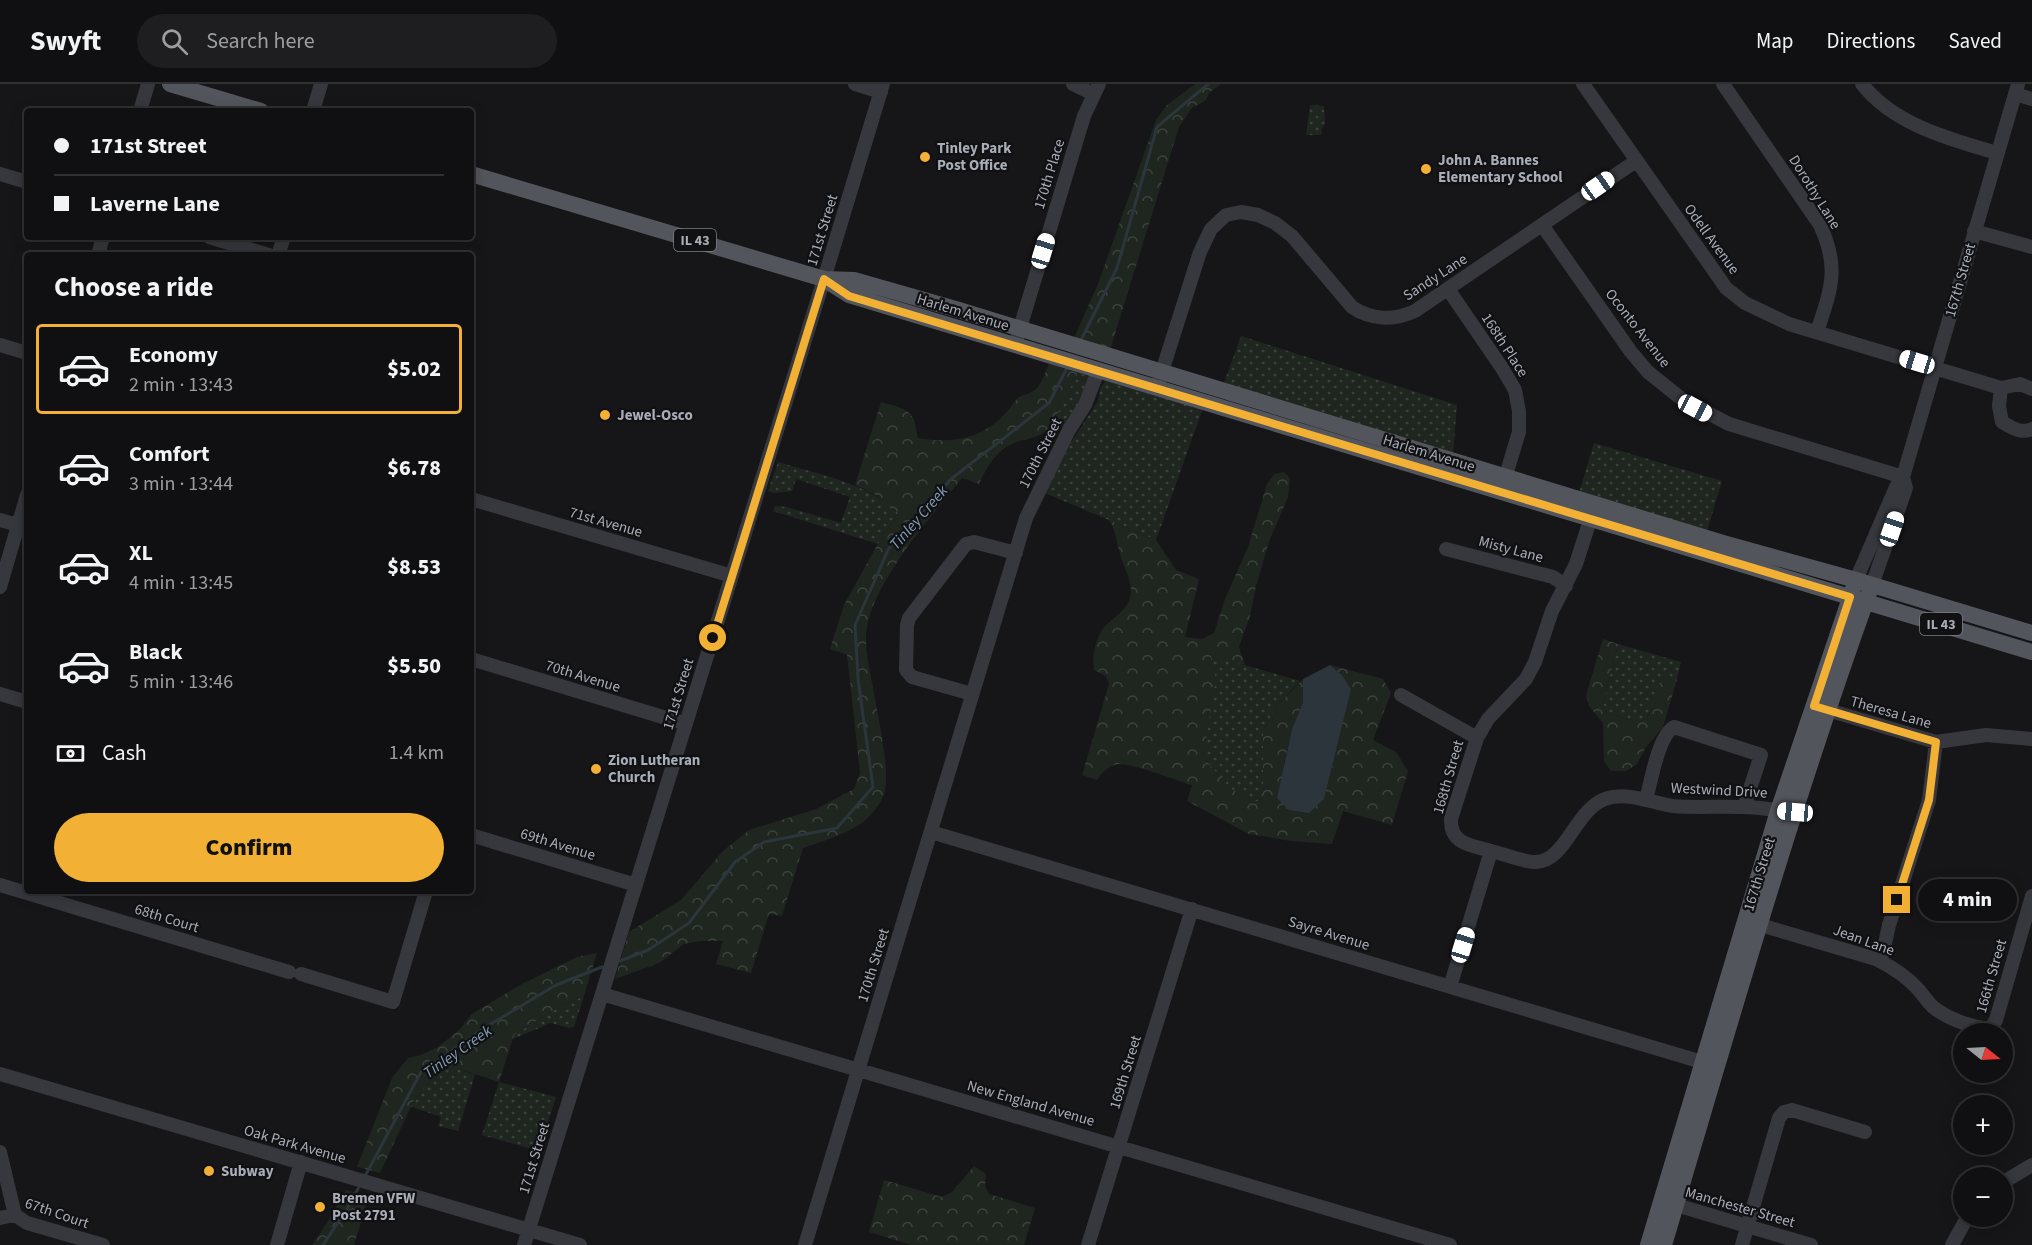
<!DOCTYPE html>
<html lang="en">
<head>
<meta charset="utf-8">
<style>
	:root { --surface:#101012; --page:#1e1e20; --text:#f1f3f6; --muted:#9c9d9f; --line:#303032; --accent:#f2b134 }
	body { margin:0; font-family:"Source Sans 3",sans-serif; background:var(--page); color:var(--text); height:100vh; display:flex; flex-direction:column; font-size:22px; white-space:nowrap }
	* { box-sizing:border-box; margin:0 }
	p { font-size:20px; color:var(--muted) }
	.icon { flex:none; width:33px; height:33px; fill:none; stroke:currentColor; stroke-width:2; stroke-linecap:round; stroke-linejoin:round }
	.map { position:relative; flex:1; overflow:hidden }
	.sheet { position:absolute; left:24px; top:168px; width:450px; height:642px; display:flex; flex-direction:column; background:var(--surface); border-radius:6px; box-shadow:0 3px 15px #0003,0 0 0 2px var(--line) }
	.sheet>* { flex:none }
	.guide { position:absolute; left:24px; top:24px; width:450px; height:132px; border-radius:6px; box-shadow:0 3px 15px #0003,0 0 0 2px var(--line); display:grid; align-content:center; height:132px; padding:0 30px; background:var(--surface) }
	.needle { width:39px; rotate:108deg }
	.fabs { position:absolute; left:1953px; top:939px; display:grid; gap:12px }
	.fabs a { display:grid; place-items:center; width:60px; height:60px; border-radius:50%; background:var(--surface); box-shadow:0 3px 15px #0003,0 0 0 2px var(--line); font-size:30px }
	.end { position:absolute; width:27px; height:27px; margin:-14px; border:8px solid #f2b134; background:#111; box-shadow:0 0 0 3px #111 }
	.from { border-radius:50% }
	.bubble { position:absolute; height:42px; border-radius:21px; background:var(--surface); box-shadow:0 3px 15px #0003,0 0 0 2px var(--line); font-size:20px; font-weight:800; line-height:42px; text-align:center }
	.car { position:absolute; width:18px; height:36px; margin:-18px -9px; border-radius:8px; box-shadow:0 0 4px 2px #0007; background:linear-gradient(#fff 24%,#345 0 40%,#fff 0 76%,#345 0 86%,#fff 0) }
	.guide b { display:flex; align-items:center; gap:21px; height:57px; font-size:22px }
	.guide b+b { border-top:2px solid var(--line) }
	.guide i { width:15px; height:15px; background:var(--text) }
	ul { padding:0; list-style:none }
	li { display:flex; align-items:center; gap:18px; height:90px; margin:0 12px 9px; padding:0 18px; border:3px solid transparent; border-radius:6px }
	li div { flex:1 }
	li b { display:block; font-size:22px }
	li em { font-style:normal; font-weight:800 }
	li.current { border-color:var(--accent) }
	li>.icon { width:54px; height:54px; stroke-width:1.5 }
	h2 { padding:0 30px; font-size:27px; line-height:72px }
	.pay { display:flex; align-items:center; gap:15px; height:66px; padding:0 30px; font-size:22px }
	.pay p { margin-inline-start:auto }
	.action { display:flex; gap:12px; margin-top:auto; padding:12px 30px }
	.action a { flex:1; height:69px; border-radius:36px; background:var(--accent); color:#111; font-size:24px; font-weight:800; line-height:69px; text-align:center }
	header { display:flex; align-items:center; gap:36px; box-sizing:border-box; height:84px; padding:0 30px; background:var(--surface); border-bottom:2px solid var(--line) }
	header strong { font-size:28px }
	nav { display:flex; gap:33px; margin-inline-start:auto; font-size:21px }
	.search { width:420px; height:54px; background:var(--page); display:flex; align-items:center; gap:15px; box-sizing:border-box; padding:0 21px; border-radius:33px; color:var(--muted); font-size:22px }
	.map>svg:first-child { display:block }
	.grass { fill:url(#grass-dots) }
	.forest { fill:url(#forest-crowns) }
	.water { fill:#2c353c }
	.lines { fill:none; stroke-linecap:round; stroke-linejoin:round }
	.stream { stroke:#2c353c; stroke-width:3 }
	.minor { stroke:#37383d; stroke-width:14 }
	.major { stroke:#53555c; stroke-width:16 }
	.route { stroke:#f2b134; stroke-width:8 }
	.poi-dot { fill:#f2b134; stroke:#111113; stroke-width:2 }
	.labels { text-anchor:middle; stroke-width:4.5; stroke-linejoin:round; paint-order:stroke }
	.shield { fill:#111113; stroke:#7b7e86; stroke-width:1.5 }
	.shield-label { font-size:14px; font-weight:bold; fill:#a8adb8 }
	.poi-label { font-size:15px; font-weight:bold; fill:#a8adb8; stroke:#111113; text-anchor:start }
	.street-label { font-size:15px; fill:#a8adb8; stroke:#111113 }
	.water-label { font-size:16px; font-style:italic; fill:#7f9bb3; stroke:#111113 }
</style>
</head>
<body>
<header>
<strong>Swyft</strong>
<div class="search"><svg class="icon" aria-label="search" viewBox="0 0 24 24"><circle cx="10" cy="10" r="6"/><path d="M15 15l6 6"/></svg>Search here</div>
<nav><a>Map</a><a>Directions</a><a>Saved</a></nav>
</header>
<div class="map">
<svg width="2032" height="1161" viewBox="0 0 2032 1161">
	<defs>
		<pattern id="grass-dots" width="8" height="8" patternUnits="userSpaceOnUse" patternTransform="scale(1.5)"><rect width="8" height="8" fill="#1e261f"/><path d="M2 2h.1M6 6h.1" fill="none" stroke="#3c433d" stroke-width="1.8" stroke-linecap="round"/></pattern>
		<pattern id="forest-crowns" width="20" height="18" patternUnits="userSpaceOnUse" patternTransform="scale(1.5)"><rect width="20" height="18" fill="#1e261f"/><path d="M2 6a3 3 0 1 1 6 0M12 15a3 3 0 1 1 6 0" fill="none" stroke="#3c433d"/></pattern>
	</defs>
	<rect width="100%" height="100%" fill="#161618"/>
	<path class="grass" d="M1310,21L1324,22L1325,40L1322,44L1321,51H1306Z
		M1241,252L1457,321L1453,370L1224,299Z
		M1078,289L1088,292C1092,310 1074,327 1064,342L1047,345Z
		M1105,297H1111L1203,324L1156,456L1045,409L1070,360L1098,317L1100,305Z
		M1594,359L1722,397L1707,447L1579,409Z
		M778,378C820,391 866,398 898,429L878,460L773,427L775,422L787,423L841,439L850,413L796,395L792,407L774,409L768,407Z
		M1618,560L1681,578L1676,599L1668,592L1646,635L1637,638L1607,628L1603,619Z
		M1210,571L1300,597L1276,623L1263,646V714L1254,719L1230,704L1203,673L1208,636Z
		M584,912L574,943L569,944L551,939L513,955L514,951L557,924Z
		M453,983L475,991L458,1047L438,1042L441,1033L410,1022L433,994Z
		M499,998L556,1013L539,1067L482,1051Z"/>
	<path class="forest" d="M1195,0H1221L1209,9L1206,16L1192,24L1179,43L1110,266L1074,254L1098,200L1156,36L1167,21Z
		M1049,280L1078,289C1070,304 1057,336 1046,347C1038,354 1029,354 1020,357C998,363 988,381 979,400L962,394C932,431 875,496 867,543C864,558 868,578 871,593C875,619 892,688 884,710C881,720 870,733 862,739C844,751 823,757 803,764L782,832L769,830L751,889L716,880L723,857H700L684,860L659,879L615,895L629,848L681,816L723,767L749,746L816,725L854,705L860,689L847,571L830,565L844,521L876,463L898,429L874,410L855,401L881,318C891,321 907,323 913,334C916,339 916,348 918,354C951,360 981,355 1004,331C1009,326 1012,320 1016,316C1021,310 1026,311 1032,308C1041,303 1045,289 1049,280Z
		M1284,388L1290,394L1288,413L1270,455L1256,502L1250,532L1239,563L1245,581L1211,572L1216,596L1203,673L1230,704L1254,719L1263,714V646L1276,623L1303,595V618L1292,645L1284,680L1324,715L1333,677L1342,591L1330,581L1383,595L1391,609L1373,656L1396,668L1408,687L1392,741L1343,727L1332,760L1291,757L1249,750L1187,717L1192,701C1175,696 1135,680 1119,680C1109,681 1102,688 1097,696L1082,691L1109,600L1106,592L1094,586C1092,573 1095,557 1102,546C1111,533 1131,527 1131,506C1130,491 1122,480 1119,466C1115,452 1117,450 1109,436L1156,456L1176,486L1199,495L1185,553L1202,555L1214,549L1225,515L1248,463L1267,400L1274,390Z
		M1603,555L1618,560L1603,619L1607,628C1665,650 1641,627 1663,593L1668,592L1676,599L1663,643L1646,663L1637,680L1626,687H1611L1604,677L1603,639L1589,622L1586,611Z
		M597,869L584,912L557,924L514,951L499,998L453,983L433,994L413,1018L380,1089L357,1083L392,994L408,974L421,971L438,963L459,946L472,930L520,901L577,873Z
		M974,1082L986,1090L985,1102L989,1110L1035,1124L1024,1161H911L869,1148L884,1096L942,1113L952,1108Z
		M346,1106L369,1112L354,1161H312L327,1139Z"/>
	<path class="water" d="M1330,581L1342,591L1351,605L1324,715L1309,729L1289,726L1277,714L1292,645L1303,618V595Z"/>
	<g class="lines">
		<path class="stream" d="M1080,258L1117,184L1157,43L1208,0
			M620,877L648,866L689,839L735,778L764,758L837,744L873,703L858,595L855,541L889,464L951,395L1049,319L1068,282
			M365,1092L421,988L489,941L556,901L602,883
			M323,1161L347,1125L360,1101"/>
		<path class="minor" d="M855,0L881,8
			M1073,0L1093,10
			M1583,0L1717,191L1726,204L1745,219L1789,240L2001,304
			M1723,0L1820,141C1840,184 1831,205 1817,248
			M1862,0C1894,41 1950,55 1997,69
			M2015,10L2032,15
			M140,27L148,0
			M313,27L321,0
			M0,90L27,98
			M1542,141L1631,268L1648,288L1683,316L1729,340L1903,393
			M1974,147L2032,163
			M209,153L269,171
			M98,171L103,153
			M278,171L284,153
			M1448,205L1502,284L1515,306L1519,327V348L1503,401
			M1017,254L1084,32L1099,0
			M0,261L27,269
			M1159,297L1200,168L1211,145L1226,131L1241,128L1258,131L1275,139L1292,152L1352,223C1371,236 1394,237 1415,227L1636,77
			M2001,304L1999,322L2002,338C2012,344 2021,350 2032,345
			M2001,304L2020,300L2032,305
			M471,415L732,492
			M0,436L25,443
			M1446,465L1553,493L1566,502
			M1856,496L1896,403L1903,393L2018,0
			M1872,501L1906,404L1903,393
			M0,503L27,411
			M471,575L686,640
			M0,610L27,618
			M972,610L912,593L906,586L907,541L909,534L966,460L974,458L1016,469
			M1401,611L1477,654
			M1821,624L1936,658L1986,651L2032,655
			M1646,716C1651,698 1658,652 1674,643L1761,671L1744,723
			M931,748L1712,981
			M471,751L636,801
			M1491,767C1505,770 1522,778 1536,778C1566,777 1575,726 1605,715C1628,707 1651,719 1673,722C1696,724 1719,722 1742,723C1758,723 1773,726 1788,727
			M0,801L289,888
			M1750,838L1876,875C1892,883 1905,891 1918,905C1923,911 1927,917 1933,923C1948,935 1971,943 1990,945L1996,936L2032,812
			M1876,875L1883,869L1889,841L1929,716L1936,658
			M301,890L393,918L426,807
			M1450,903L1491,767C1472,761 1450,761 1451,735L1477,654L1488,635L1526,595L1535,578L1552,527L1576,480L1593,427
			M602,910L1450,1161
			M0,990L580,1161
			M0,1068L15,1131
			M2002,1099L2032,1081
			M1666,1118L1811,1161
			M0,1134L15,1131L27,1139L103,1161
			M277,1161L301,1078
			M524,1161L824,195L883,0
			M805,1161L1026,434L1069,346L1085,321L1098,287
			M1088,1161L1192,825
			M1742,1161L1779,1034L1784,1028L1792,1026L1865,1048
			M1952,1161L1968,1132"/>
		<path class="major" d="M170,0L261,27
			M471,90L824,195L854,196L959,226L1723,459L1856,496L2032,549
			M825,196L849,211L2032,568
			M1648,1161L1778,727L1853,505
			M1664,1161C1729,943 1791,724 1869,509"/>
	</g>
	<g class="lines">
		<path class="route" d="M713,554L824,195L849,212L1850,513L1814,622L1936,658L1929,716L1897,816"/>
	</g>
	<g class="poi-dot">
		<circle cx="925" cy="73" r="6"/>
		<circle cx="1426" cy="85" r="6"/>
		<circle cx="605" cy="331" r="6"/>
		<circle cx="596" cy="685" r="6"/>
		<circle cx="209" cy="1087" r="6"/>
		<circle cx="320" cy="1123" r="6"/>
	</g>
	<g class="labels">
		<g class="shield">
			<rect x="674" y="145" width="42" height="22" rx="4.5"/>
			<rect x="1920" y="529" width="42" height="22" rx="4.5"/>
		</g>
		<g class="shield-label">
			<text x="695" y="161">IL 43</text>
			<text x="1941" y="545">IL 43</text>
		</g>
		<g class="poi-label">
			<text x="937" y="69">Tinley Park<tspan x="937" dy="17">Post Office</tspan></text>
			<text x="1438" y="81">John A. Bannes<tspan x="1438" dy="17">Elementary School</tspan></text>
			<text x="617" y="336">Jewel-Osco</text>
			<text x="608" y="681">Zion Lutheran<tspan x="608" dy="17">Church</tspan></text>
			<text x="221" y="1092">Subway</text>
			<text x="332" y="1119">Bremen VFW<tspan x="332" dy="17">Post 2791</tspan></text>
		</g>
		<g class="street-label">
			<text transform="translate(1049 90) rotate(-73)" y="5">170th Place</text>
			<text transform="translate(1815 108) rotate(58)" y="5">Dorothy Lane</text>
			<text transform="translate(822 146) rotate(-73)" y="5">171st Street</text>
			<text transform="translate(1712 155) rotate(54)" y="5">Odell Avenue</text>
			<text transform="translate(1435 193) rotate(-33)" y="5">Sandy Lane</text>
			<text transform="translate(1960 196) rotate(-74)" y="5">167th Street</text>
			<text transform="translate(963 228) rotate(17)" y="5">Harlem Avenue</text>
			<text transform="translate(1638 244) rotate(52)" y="5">Oconto Avenue</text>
			<text transform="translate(1505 261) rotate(57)" y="5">168th Place</text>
			<text transform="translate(1040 369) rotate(-63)" y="5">170th Street</text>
			<text transform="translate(1429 369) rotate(17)" y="5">Harlem Avenue</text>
			<text transform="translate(606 438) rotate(16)" y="5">71st Avenue</text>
			<text transform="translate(1511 465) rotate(15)" y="5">Misty Lane</text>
			<text transform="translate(583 592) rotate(17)" y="5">70th Avenue</text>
			<text transform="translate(678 610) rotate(-73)" y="5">171st Street</text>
			<text transform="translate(1891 628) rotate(16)" y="5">Theresa Lane</text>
			<text transform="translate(1448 693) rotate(-74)" y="5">168th Street</text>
			<text transform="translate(1719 706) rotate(3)" y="5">Westwind Drive</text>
			<text transform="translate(558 760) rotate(17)" y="5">69th Avenue</text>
			<text transform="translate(1759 790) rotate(-73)" y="5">167th Street</text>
			<text transform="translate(167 834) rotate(17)" y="5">68th Court</text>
			<text transform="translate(1329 849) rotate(17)" y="5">Sayre Avenue</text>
			<text transform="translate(1864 856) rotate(20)" y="5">Jean Lane</text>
			<text transform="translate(873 881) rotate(-73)" y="5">170th Street</text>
			<text transform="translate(1991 892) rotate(-74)" y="5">166th Street</text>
			<text transform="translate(1125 988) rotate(-73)" y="5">169th Street</text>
			<text transform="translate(1031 1019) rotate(16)" y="5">New England Avenue</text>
			<text transform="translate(295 1060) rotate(16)" y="5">Oak Park Avenue</text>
			<text transform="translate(534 1074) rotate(-73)" y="5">171st Street</text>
			<text transform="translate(1740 1123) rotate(16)" y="5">Manchester Street</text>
			<text transform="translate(57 1129) rotate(19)" y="5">67th Court</text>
		</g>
		<g class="water-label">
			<text transform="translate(918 433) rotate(-49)" y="6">Tinley Creek</text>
			<text transform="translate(457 967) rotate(-35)" y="6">Tinley Creek</text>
		</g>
	</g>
</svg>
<div class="fabs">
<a><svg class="needle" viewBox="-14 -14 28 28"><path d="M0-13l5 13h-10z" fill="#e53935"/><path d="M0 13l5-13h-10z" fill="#9c9d9f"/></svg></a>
<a>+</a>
<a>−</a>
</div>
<i class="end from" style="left:713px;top:554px"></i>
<i class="end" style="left:1897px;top:816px"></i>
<div class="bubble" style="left:1918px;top:795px;width:99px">4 min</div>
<i class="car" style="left:1598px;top:102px;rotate:55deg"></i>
<i class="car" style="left:1043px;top:167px;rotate:17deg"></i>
<i class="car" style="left:1917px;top:278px;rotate:287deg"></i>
<i class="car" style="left:1695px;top:324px;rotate:118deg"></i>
<i class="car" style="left:1892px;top:445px;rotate:19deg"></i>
<i class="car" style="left:1795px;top:728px;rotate:275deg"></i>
<i class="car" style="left:1463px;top:861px;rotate:17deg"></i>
<div class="guide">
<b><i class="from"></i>171st Street</b>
<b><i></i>Laverne Lane</b>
</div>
<section class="sheet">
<h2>Choose a ride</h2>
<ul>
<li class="current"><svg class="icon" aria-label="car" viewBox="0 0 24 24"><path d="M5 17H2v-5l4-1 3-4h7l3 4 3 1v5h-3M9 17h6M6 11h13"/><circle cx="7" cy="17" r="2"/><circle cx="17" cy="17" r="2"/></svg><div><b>Economy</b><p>2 min · 13:43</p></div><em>$5.02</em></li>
<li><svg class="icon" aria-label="car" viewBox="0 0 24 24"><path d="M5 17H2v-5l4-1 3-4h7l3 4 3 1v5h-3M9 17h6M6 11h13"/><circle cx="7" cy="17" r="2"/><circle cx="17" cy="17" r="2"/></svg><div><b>Comfort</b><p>3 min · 13:44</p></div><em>$6.78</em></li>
<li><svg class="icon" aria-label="car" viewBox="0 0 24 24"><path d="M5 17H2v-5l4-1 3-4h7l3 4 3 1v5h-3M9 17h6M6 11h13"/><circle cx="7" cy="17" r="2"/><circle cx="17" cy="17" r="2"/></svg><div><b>XL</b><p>4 min · 13:45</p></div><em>$8.53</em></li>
<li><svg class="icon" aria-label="car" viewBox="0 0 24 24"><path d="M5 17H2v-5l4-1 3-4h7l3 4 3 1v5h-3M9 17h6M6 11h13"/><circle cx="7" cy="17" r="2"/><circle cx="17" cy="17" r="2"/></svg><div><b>Black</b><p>5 min · 13:46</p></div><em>$5.50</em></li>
</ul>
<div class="pay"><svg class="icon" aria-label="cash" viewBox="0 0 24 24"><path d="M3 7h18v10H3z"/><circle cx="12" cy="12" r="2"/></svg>Cash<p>1.4 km</p></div>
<div class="action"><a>Confirm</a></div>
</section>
</div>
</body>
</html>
